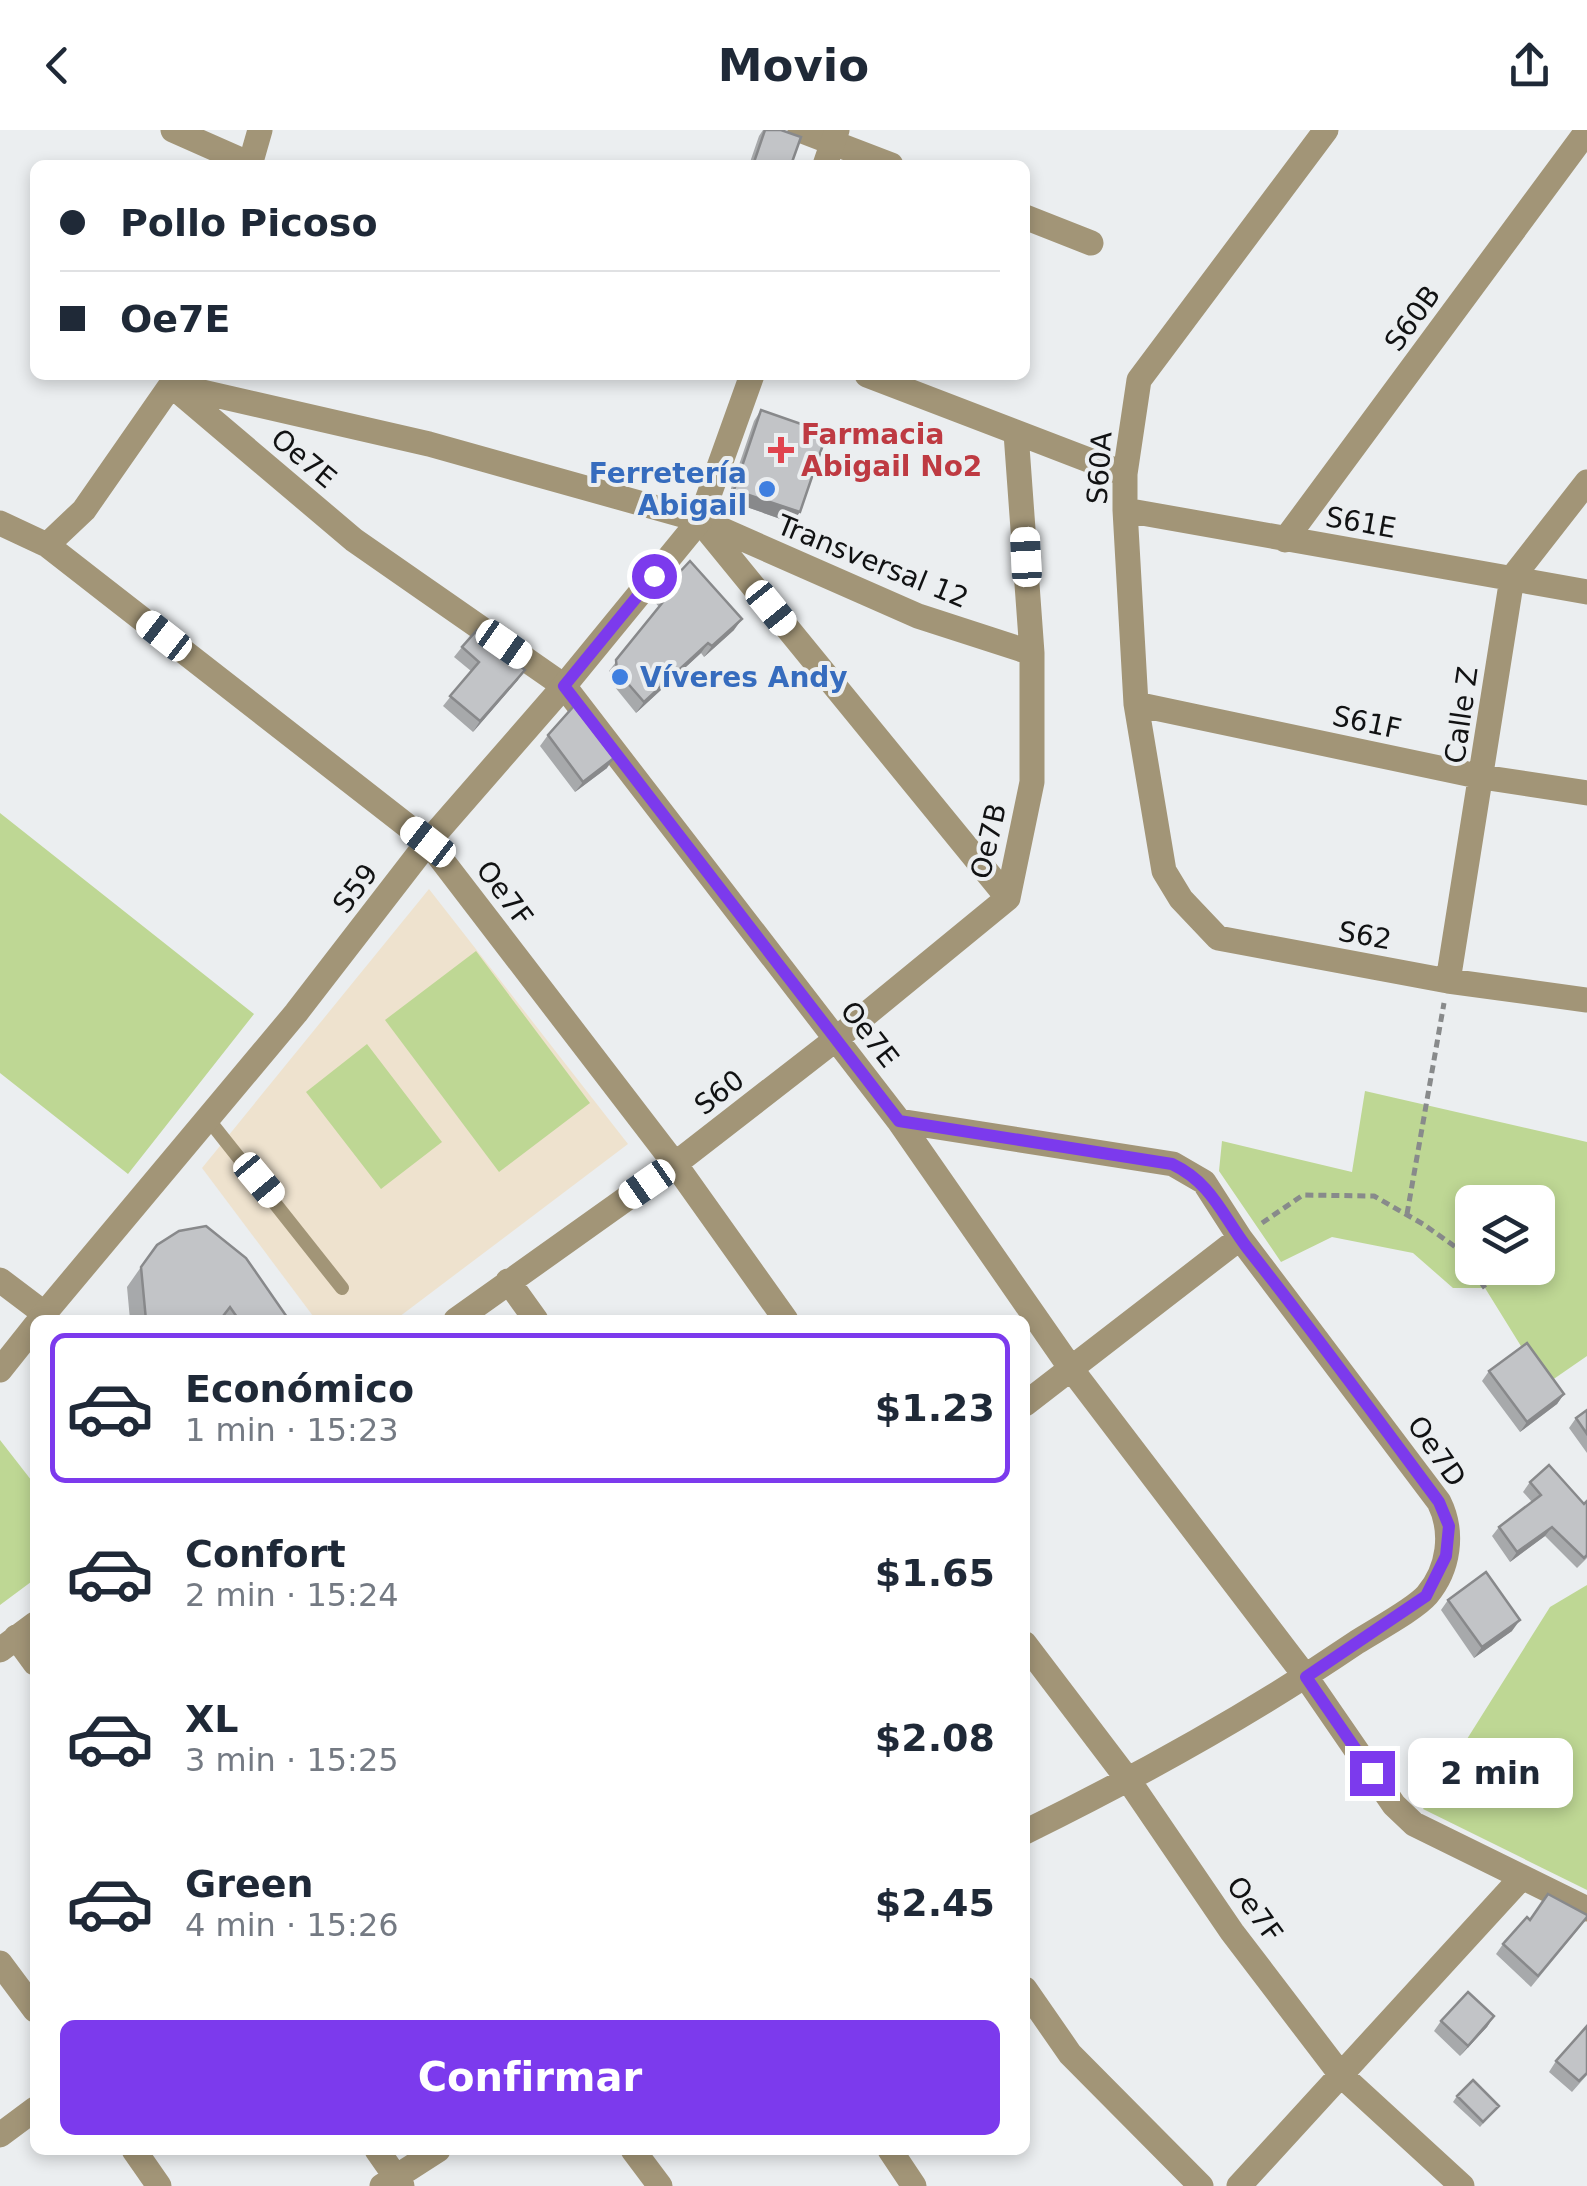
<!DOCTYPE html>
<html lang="es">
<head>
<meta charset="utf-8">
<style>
	:root { --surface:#fff; --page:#f6f6f7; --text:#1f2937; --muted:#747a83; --line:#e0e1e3; --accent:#7c3aed }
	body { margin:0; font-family:"DejaVu Sans",sans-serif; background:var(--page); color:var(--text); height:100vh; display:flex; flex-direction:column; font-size:38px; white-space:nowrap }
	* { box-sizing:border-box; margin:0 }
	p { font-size:32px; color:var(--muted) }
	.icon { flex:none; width:55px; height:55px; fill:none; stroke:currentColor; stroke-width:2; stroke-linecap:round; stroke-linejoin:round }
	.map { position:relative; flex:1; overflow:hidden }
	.side { position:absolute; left:30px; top:1185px; width:1000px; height:840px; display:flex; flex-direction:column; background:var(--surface); border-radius:15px; box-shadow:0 5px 15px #0003 }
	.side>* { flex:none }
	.top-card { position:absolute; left:30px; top:30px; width:1000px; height:220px; border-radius:15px; box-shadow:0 5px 15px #0003; display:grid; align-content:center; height:220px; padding:0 30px; background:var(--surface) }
	.tools { position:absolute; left:1455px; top:1055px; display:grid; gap:20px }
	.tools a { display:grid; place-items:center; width:100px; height:100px; border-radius:15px; background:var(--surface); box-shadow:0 5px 15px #0003; font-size:50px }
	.end { position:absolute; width:45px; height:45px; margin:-22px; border:12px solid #7c3aed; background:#fff; box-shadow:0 0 0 5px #fff }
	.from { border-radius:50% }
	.bubble { position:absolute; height:70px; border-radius:15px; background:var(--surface); box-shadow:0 5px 15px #0003; font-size:32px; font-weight:600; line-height:70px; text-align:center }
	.car { position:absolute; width:30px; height:60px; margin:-30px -15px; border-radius:12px; box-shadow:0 0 8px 2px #0007; background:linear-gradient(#fff 24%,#345 0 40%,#fff 0 76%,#345 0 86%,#fff 0) }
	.top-card b { display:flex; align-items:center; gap:35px; height:95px; font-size:38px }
	.top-card b+b { border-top:2px solid var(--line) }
	.top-card i { width:25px; height:25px; background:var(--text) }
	ul { padding:18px 0 0; list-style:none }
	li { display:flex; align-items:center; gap:30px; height:150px; margin:0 20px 15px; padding:0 10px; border:5px solid transparent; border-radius:15px }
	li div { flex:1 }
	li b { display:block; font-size:38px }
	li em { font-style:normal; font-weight:600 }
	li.selected { border-color:var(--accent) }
	li>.icon { width:90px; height:90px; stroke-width:1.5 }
	.primary-button { display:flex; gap:20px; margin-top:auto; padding:20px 30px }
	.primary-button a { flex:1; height:115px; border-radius:15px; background:var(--accent); color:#fff; font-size:40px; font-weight:600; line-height:115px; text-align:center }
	header { display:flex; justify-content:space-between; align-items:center; height:130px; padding:0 30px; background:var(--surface); font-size:45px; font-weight:600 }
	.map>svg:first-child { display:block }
	.education { fill:#eee2ce }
	.green { fill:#bed794; fill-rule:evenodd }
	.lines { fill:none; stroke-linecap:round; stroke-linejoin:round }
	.path { stroke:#888a8b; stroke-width:5; stroke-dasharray:8 5; stroke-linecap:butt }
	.service { stroke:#a29577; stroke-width:14 }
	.minor { stroke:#a29577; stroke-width:25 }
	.tertiary { stroke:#a29577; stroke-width:25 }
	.wall { fill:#a7a9ab }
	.shaded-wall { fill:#88898b }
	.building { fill:#c2c4c7; stroke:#88898b; stroke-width:2.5 }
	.route { stroke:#7c3aed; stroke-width:12 }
	.health-dot { fill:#e0444e; stroke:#ebeef0; stroke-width:4 }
	.shop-dot { fill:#3f7fe0; stroke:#ebeef0; stroke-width:4 }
	.labels { text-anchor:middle; stroke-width:8; stroke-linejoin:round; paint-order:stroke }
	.street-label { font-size:28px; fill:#111213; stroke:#ebeef0 }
	.health-label { font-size:28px; font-weight:bold; fill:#be3a42; stroke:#ebeef0; text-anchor:start }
	.shop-label { font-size:28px; font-weight:bold; fill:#366cbe; stroke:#ebeef0; text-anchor:end }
</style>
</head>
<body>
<header><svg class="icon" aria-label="back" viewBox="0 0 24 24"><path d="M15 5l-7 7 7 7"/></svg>Movio<svg class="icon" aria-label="share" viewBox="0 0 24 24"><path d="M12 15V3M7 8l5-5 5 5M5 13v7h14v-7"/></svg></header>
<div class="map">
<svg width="1587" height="2056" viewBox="0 0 1587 2056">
	<rect width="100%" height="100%" fill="#ebeef0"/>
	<path class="education" d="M429,759L628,1014L395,1190H316L202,1038Z"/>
	<path class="green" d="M0,683L254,884L128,1044L0,943Z
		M476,821L590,973L499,1042L385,890Z
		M367,914L442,1012L381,1059L306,962Z
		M1365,961L1587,1012V1226L1545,1255L1485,1158H1453L1413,1123L1332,1107L1281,1132L1219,1041L1222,1011L1352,1042ZM1472,1072H1538V1138H1472Z
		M0,1310L35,1355V1449L0,1475Z
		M1587,1455V1760L1423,1679L1550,1477Z"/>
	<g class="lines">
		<path class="path" d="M1407,1084L1444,873
			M1262,1093L1303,1065L1374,1066L1423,1094L1457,1118L1485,1158"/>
		<path class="service" d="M208,989L342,1158"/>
		<path class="minor" d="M173,0L252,35
			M800,0L891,35
			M1326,0L1139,250L1125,344V380L1136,574L1164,741L1181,769L1218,808L1448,851L1587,870
			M250,35L260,0
			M1025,87L1091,113
			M867,245L1125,344
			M171,255L354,410L564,556L899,991L1072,1240L1306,1547L1394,1675L1414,1694L1587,1779
			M176,256L429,314L700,390L918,486L1032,523
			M1125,380L1587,462
			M0,393L47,415L428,712L675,1034L786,1190
			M704,396L1008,768
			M1285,410L1587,1
			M47,415L84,380L171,255L174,245
			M1136,574L1482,647L1587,663
			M1008,768L1032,652V523L1016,303
			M1448,851L1512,448L1587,352
			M899,991L1173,1034L1204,1052L1240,1108L1439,1372C1454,1402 1449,1439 1427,1465C1415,1479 1374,1501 1357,1512C1251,1584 1139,1646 1025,1702
			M0,1150L45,1184
			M508,1151L536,1190
			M456,1190L675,1034L836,909L1008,768
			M1025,1274L1240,1108
			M16,1507L35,1533
			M1025,1514L1129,1651L1232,1802L1341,1945L1462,2056
			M0,1520L35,1494
			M0,1833L35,1880
			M1025,1859L1070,1924L1201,2056
			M0,2005L35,1979
			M134,2020L159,2056
			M377,2020L402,2056
			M633,2020L660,2056
			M890,2020L914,2056
			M382,2056L438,2020
			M1239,2056L1522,1747"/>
		<path class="tertiary" d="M825,35L837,0
			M39,1190L296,883L428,712L564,556L700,390L752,245
			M0,1240L35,1196"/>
	</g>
	<path class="wall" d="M763,0H765L791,35H749L759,6Z
		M761,280L792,393L727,370L754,291Z
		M662,461L734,500L704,527L701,523L636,583L610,551L609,541L659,477L654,471Z
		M462,517L518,550L473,602L443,576L471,541L454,527Z
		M548,605L607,638L575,662L540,616Z
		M141,1137L289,1190H130L127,1157Z
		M1489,1241L1564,1264L1557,1274L1520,1302L1482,1251Z
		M1587,1280V1323L1569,1298L1576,1288Z
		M1530,1352L1584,1374L1587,1371V1428L1577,1438L1545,1406L1510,1432L1492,1406L1499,1397L1532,1372L1523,1362Z
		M1448,1470L1512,1501L1474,1528L1441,1480Z
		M1530,1790L1581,1796L1531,1857L1496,1824L1503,1814Z
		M1494,1886L1487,1897L1460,1926L1434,1901L1441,1891Z
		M1556,1931L1587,1945L1572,1962L1549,1942Z
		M1457,1966L1499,1976L1480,1997L1453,1972Z"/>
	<path class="shaded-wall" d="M734,360L800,382L792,393L727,370Z
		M742,489L734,500L704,527L712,516Z
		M708,513L701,523L636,583L644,572Z
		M525,540L518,550L473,602L480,591Z
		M614,628L607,638L575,662L583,652Z
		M1564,1264L1557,1274L1520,1302L1527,1292Z
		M1552,1397L1545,1406L1510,1432L1517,1422Z
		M1520,1490L1512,1501L1474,1528L1482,1517Z
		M1494,1886L1487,1897L1460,1926L1468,1916Z"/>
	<path class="building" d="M765,0H781L801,7L791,35H753Z
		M761,280L827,303L800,382L734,360Z
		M690,431L742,489L712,516L708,513L644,572L617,541L616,530L667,467L662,461Z
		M477,500L525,540L480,591L450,566L479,532L462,517Z
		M574,576L614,628L583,652L548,605Z
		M206,1096L246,1128L289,1190H239L230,1177L220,1190H146L141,1137L157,1115L179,1101Z
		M1527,1213L1564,1264L1527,1292L1489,1241Z
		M1587,1280V1304L1576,1288Z
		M1549,1335L1584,1374L1587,1371V1425L1584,1428L1552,1397L1517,1422L1499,1397L1541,1365L1530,1352Z
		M1486,1442L1520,1490L1482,1517L1448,1470Z
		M1548,1764L1587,1785V1787L1538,1846L1503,1814L1527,1787L1530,1790Z
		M1468,1862L1494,1886L1468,1916L1441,1891Z
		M1587,1896V1943L1579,1951L1556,1931Z
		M1473,1950L1499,1976L1483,1992L1457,1966Z"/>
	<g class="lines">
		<path class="route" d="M654,446L564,556L899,991L1172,1034C1212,1053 1222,1085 1248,1119C1314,1202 1376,1287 1439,1372L1449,1396L1446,1426L1426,1466L1306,1547L1372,1643"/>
	</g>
	<path class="health-dot" d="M776 305h10v10h10v10h-10v10h-10v-10h-10v-10h10z"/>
	<g class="shop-dot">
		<circle cx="767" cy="359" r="10"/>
		<circle cx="620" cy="547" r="10"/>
	</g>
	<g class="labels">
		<g class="street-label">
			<text transform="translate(1412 188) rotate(-54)" y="10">S60B</text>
			<text transform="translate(304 328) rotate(40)" y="10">Oe7E</text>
			<text transform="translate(1099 338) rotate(-86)" y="10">S60A</text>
			<text transform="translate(1361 392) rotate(10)" y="10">S61E</text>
			<text transform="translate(873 431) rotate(22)" y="10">Transversal 12</text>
			<text transform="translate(1461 585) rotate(-82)" y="10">Calle Z</text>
			<text transform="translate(1367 592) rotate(12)" y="10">S61F</text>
			<text transform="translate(988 711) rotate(-77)" y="10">Oe7B</text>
			<text transform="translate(355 758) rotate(-52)" y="10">S59</text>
			<text transform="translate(505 763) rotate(53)" y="10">Oe7F</text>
			<text transform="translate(1365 805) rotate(10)" y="10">S62</text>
			<text transform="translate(870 904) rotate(52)" y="10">Oe7E</text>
			<text transform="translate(719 962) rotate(-38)" y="10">S60</text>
			<text transform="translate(1437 1321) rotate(55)" y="10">Oe7D</text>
			<text transform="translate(1255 1779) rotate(54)" y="10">Oe7F</text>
		</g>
		<g class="health-label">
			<text x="801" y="314">Farmacia<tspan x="801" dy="32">Abigail No2</tspan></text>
		</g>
		<g class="shop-label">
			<text x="747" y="353">Ferretería<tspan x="747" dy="32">Abigail</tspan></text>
			<text x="640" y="557" text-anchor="start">Víveres Andy</text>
		</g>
	</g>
</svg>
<div class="tools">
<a><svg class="icon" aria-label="layers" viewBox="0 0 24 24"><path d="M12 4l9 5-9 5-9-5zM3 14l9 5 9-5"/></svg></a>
</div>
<i class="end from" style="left:654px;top:446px"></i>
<i class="end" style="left:1372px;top:1643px"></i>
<div class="bubble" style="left:1408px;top:1608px;width:165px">2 min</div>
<i class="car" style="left:1026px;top:427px;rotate:357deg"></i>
<i class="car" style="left:771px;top:478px;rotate:141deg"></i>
<i class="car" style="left:164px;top:506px;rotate:308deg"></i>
<i class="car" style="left:504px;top:514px;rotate:125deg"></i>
<i class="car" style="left:428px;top:712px;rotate:308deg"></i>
<i class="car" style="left:259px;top:1050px;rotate:140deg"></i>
<i class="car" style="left:647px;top:1054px;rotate:235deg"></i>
<div class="top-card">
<b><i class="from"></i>Pollo Picoso</b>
<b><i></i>Oe7E</b>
</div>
<section class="side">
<ul>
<li class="selected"><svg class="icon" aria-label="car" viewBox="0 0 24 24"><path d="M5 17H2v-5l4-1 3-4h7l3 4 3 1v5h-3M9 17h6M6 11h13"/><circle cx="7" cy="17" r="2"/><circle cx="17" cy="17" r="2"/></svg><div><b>Económico</b><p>1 min · 15:23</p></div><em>$1.23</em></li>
<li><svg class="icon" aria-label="car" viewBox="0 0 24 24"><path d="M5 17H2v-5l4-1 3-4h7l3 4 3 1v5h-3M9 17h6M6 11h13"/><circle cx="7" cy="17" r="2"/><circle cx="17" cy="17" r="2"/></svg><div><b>Confort</b><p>2 min · 15:24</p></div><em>$1.65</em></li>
<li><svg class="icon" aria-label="car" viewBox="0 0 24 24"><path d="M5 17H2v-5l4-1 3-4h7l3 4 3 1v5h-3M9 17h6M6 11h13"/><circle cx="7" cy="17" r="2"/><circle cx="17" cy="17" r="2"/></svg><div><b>XL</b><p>3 min · 15:25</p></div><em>$2.08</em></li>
<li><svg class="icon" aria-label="car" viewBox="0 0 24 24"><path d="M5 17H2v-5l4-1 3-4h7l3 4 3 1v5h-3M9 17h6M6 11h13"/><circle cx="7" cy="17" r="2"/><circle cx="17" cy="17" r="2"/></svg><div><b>Green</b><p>4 min · 15:26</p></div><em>$2.45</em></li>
</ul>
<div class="primary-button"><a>Confirmar</a></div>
</section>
</div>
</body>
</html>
